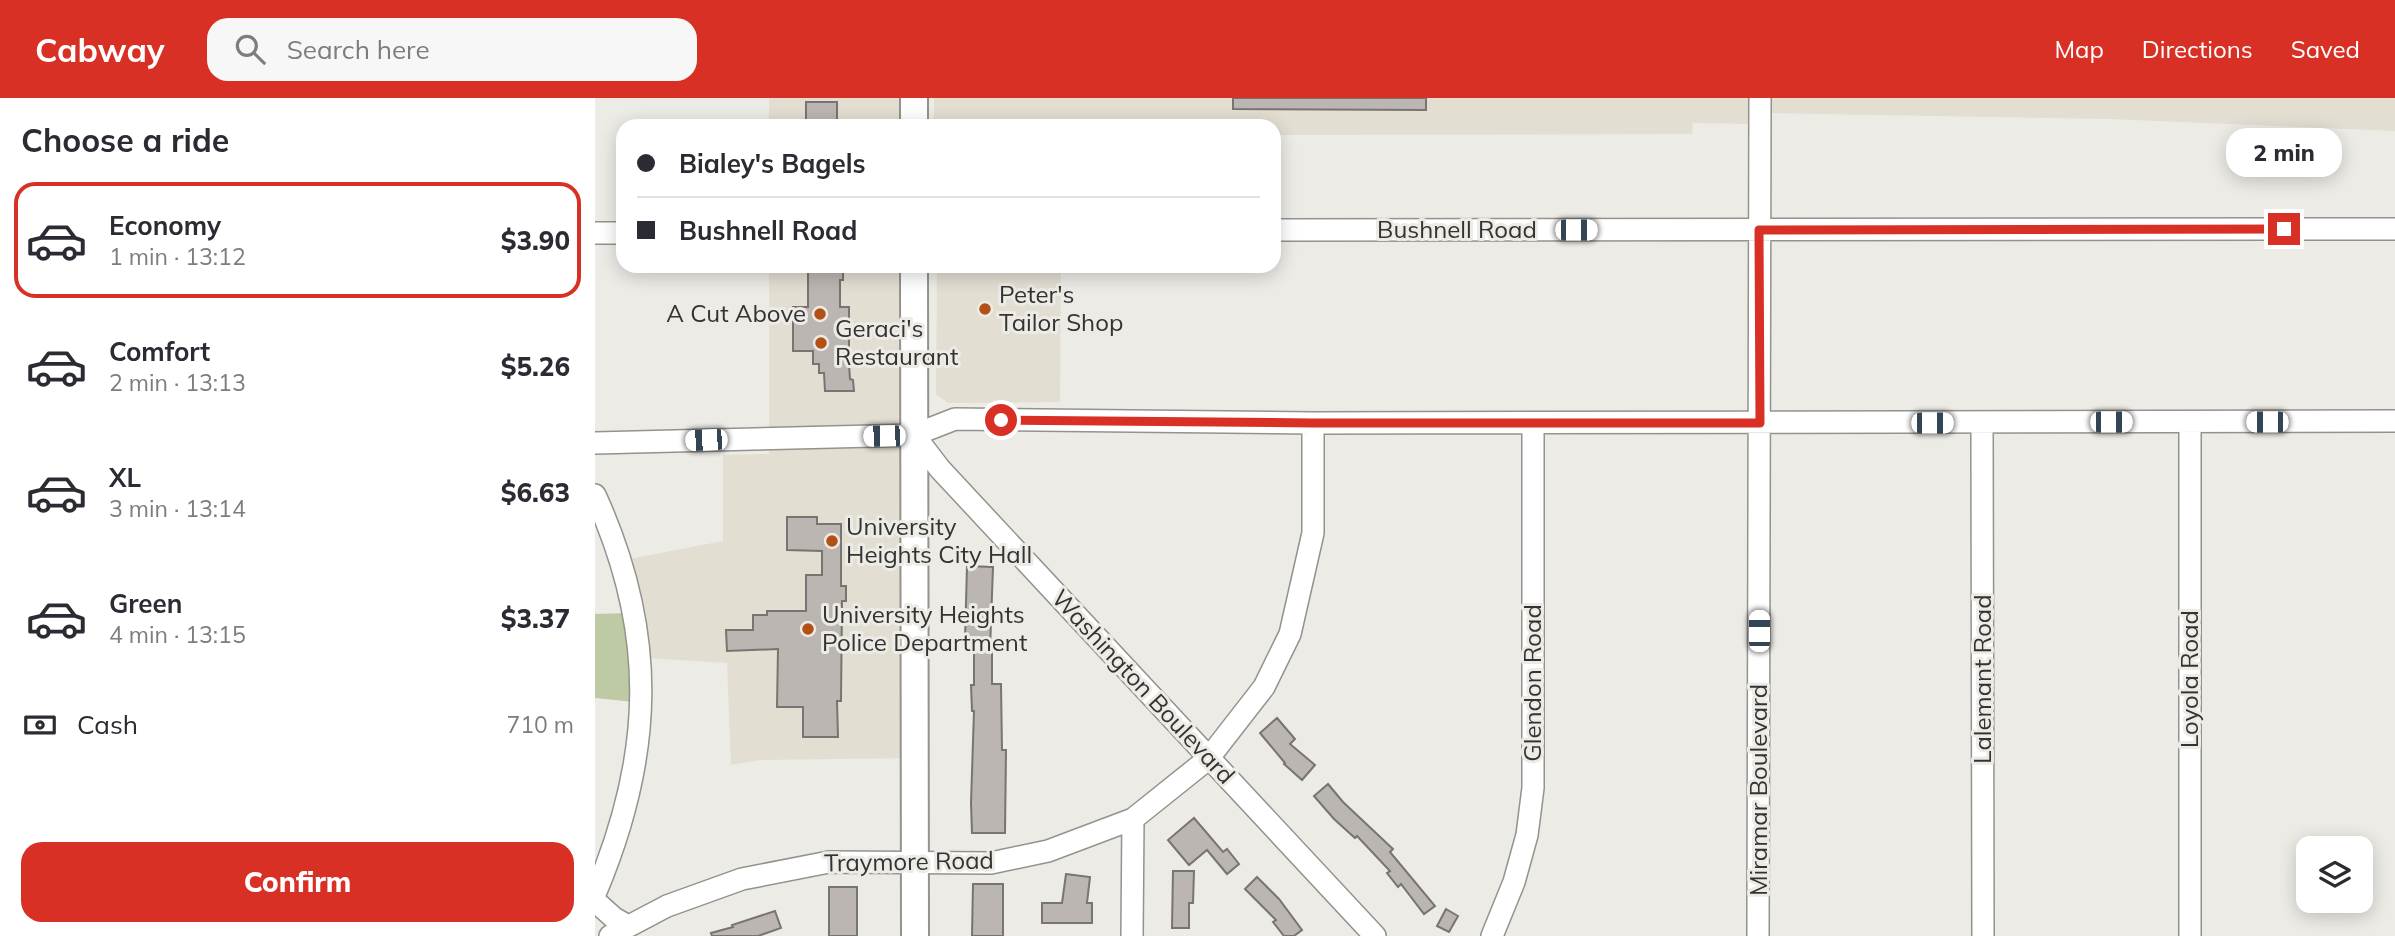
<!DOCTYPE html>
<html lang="en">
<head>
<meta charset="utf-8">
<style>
	:root { --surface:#fff; --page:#f7f7f7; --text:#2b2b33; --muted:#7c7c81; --line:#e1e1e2; --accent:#d93025 }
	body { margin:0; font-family:Mulish,sans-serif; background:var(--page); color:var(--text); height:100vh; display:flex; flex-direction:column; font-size:26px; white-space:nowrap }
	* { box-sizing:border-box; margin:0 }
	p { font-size:23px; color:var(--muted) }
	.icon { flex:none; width:38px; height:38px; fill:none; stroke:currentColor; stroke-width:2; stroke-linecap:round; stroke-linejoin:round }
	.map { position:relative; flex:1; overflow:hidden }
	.panel { display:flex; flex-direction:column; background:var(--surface); width:595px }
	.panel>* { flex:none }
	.top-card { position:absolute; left:21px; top:21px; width:665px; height:154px; border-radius:21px; box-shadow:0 4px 18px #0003; display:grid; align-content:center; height:154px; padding:0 21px; background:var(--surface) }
	.buttons { position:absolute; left:1701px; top:738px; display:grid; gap:14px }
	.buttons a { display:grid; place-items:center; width:77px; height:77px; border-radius:14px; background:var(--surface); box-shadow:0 4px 18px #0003; font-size:35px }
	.end { position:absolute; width:32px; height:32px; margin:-16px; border:9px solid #d93025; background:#fff; box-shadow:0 0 0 4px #fff }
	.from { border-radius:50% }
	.bubble { position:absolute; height:49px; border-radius:21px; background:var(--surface); box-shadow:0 4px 18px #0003; font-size:23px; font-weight:800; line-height:49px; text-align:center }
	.car { position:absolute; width:21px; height:42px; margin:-21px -10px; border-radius:9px; box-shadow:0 0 5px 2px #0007; background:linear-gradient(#fff 24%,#345 0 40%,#fff 0 76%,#345 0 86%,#fff 0) }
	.top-card b { display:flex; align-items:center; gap:24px; height:66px; font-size:26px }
	.top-card b+b { border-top:2px solid var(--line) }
	.top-card i { width:18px; height:18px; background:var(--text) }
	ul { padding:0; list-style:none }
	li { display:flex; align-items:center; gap:21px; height:116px; margin:0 14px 10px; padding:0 7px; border:4px solid transparent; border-radius:21px }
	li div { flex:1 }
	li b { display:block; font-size:26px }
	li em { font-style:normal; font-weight:800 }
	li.active { border-color:var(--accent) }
	li>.icon { width:63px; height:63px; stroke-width:1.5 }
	h2 { padding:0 21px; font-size:32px; line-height:84px }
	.pay { display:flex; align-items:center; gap:18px; height:77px; padding:0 21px; font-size:26px }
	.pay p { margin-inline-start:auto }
	.action { display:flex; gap:14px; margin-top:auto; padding:14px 21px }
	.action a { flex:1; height:80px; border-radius:21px; background:var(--accent); color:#fff; font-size:28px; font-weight:800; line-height:80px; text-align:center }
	header { display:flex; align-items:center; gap:42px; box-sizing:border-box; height:98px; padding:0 35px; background:var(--accent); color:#fff }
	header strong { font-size:33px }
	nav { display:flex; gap:38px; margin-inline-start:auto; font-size:24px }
	.search { width:490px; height:63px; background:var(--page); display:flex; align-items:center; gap:18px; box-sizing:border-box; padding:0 24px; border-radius:21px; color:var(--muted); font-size:26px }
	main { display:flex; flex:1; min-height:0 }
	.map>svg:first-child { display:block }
	.built { fill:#e3ded2 }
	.green { fill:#becaa3 }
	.building { fill:#bbb6b2; stroke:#787471; stroke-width:2 }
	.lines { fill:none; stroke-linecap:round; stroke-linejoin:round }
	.minor-casing { stroke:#94928d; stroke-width:24 }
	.major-casing { stroke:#94928d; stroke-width:30 }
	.minor { stroke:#fff; stroke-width:21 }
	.major { stroke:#fff; stroke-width:26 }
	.route { stroke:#d93025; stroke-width:9 }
	.poi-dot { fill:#b25016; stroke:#edebe6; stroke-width:2.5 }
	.labels { text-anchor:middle; stroke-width:6; stroke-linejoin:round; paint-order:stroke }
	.street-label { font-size:24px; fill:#333331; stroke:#edebe6 }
	.poi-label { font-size:24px; fill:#333331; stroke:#edebe6; text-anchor:start }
</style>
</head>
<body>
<header>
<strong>Cabway</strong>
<div class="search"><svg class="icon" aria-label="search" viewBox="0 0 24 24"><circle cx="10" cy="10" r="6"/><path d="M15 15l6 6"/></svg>Search here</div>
<nav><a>Map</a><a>Directions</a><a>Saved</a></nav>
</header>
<main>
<section class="panel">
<h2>Choose a ride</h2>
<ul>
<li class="active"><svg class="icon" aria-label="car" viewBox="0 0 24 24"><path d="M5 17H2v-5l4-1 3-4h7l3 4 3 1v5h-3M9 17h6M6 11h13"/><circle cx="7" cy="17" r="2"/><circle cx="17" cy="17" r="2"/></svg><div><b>Economy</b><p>1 min · 13:12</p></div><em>$3.90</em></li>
<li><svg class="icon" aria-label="car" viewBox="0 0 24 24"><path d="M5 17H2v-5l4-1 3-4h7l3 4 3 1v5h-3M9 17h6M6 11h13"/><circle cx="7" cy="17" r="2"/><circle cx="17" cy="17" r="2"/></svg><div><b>Comfort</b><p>2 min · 13:13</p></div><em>$5.26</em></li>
<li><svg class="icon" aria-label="car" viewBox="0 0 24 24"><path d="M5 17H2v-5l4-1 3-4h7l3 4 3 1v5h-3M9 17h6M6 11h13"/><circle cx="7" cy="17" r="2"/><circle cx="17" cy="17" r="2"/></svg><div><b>XL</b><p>3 min · 13:14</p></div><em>$6.63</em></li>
<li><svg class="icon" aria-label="car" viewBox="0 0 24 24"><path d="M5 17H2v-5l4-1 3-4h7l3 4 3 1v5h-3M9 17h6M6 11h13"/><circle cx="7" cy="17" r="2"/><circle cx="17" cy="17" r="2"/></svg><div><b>Green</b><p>4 min · 13:15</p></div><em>$3.37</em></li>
</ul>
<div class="pay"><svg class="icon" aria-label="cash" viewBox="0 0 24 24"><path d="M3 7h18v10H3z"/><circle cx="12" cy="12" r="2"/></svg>Cash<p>710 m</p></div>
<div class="action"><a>Confirm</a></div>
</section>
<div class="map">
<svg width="1800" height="838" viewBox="0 0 1800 838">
	<rect width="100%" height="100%" fill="#edebe6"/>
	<path class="built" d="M174,0H318V28H174Z
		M339,0H1156V26L1098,25L1097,36L679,37V28H335L339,17Z
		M1165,0H1800V33L1515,21L1164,15Z
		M174,168H319L320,660L166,662L136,667L132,565L38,559L19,464L128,443V357L174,356Z
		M342,168H466L465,304L353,305L341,296Z"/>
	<path class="green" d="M32,515L39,604L0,600V516Z"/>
	<path class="building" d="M638,0H831V12L638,11Z
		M211,4H242V28H211Z
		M213,168H248V182H245V209H254V266L255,281L258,282L259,293H230L229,275H224V266H218V253H198V209H213Z
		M192,419H222V426H246V488H251V503H247L246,603H242L243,639H208V609H182L183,551L132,553L131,532H158V517H172V513H211V477H227V453L192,452Z
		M372,468L398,469L395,552H397V586H406L407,652H411L410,735H377L376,705L379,613H377L376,587H379V541H370Z
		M682,620L700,641L695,646L720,667L707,682L689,666L690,665L665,635Z
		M733,686L748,704L798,751L795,754L840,808L829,816L806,786L803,789L792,775L795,773L762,738L760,740L739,721L719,698Z
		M599,720L628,754L632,751L644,766L632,776L612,752L594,767L573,742Z
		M578,773H599L598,805H594V830H577Z
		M471,776L495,779L492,805H497V825H447V805H467Z
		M662,779L684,801L707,832L699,838H689L678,824L681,822L650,791Z
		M378,786H408V838H377Z
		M234,789H262V838H234Z
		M851,811L863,818L854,834L842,828Z
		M180,813L186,830L163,838H117L116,835L138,829L137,827Z"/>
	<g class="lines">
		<defs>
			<path id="minor" d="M679,132L1800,131
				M0,135H28
				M1387,324L1388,838
				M1595,324V838
				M319,337L345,371L780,838
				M0,345L319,337L360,321L718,325L1800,323
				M0,397C63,535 59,657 0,796
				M0,803L19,820L33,828
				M15,838L72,808L147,781L234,764L396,765L453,753L538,721L613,661L669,589L695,536L718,435V325
				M537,838L538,721
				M897,838L919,784L932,737L938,690V325
				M1163,838L1165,0"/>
			<path id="major" d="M319,0V28
				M319,168L320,838"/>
		</defs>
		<use href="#minor" class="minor-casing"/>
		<use href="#major" class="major-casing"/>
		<use href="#minor" class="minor"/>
		<use href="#major" class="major"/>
	</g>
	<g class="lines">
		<path class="route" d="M406,322L718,325H1165L1164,132L1689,131"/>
	</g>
	<g class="poi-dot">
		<circle cx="390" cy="211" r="7"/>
		<circle cx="225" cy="216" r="7"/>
		<circle cx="226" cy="245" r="7"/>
		<circle cx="237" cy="443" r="7"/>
		<circle cx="213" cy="531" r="7"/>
	</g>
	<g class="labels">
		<g class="street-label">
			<text x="862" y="140">Bushnell Road</text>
			<text transform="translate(1388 581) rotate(-90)" y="8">Lalemant Road</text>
			<text transform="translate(1595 581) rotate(-90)" y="8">Loyola Road</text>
			<text transform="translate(938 585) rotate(-90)" y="8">Glendon Road</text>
			<text transform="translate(548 589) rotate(47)" y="8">Washington Boulevard</text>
			<text transform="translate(1164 692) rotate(-90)" y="8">Miramar Boulevard</text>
			<text transform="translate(314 764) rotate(-1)" y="8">Traymore Road</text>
		</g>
		<g class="poi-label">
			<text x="404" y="205">Peter's<tspan x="404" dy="28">Tailor Shop</tspan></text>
			<text x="211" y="224" text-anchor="end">A Cut Above</text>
			<text x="240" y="239">Geraci's<tspan x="240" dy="28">Restaurant</tspan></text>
			<text x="251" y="437">University<tspan x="251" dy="28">Heights City Hall</tspan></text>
			<text x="227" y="525">University Heights<tspan x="227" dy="28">Police Department</tspan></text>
		</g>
	</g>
</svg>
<div class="buttons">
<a><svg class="icon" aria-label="layers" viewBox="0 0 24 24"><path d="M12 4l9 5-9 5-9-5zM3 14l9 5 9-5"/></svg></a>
</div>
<i class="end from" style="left:406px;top:322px"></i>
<i class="end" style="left:1689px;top:131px"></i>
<div class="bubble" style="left:1631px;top:30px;width:116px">2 min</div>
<i class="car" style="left:981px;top:132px;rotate:90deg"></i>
<i class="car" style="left:1516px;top:324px;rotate:90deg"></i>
<i class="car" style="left:1672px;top:324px;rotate:270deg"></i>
<i class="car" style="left:1337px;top:325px;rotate:90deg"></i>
<i class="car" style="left:289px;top:338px;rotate:269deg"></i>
<i class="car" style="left:111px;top:342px;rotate:268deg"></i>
<i class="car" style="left:1164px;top:533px;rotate:0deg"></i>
<div class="top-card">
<b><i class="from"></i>Bialey's Bagels</b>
<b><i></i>Bushnell Road</b>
</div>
</div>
</main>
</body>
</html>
